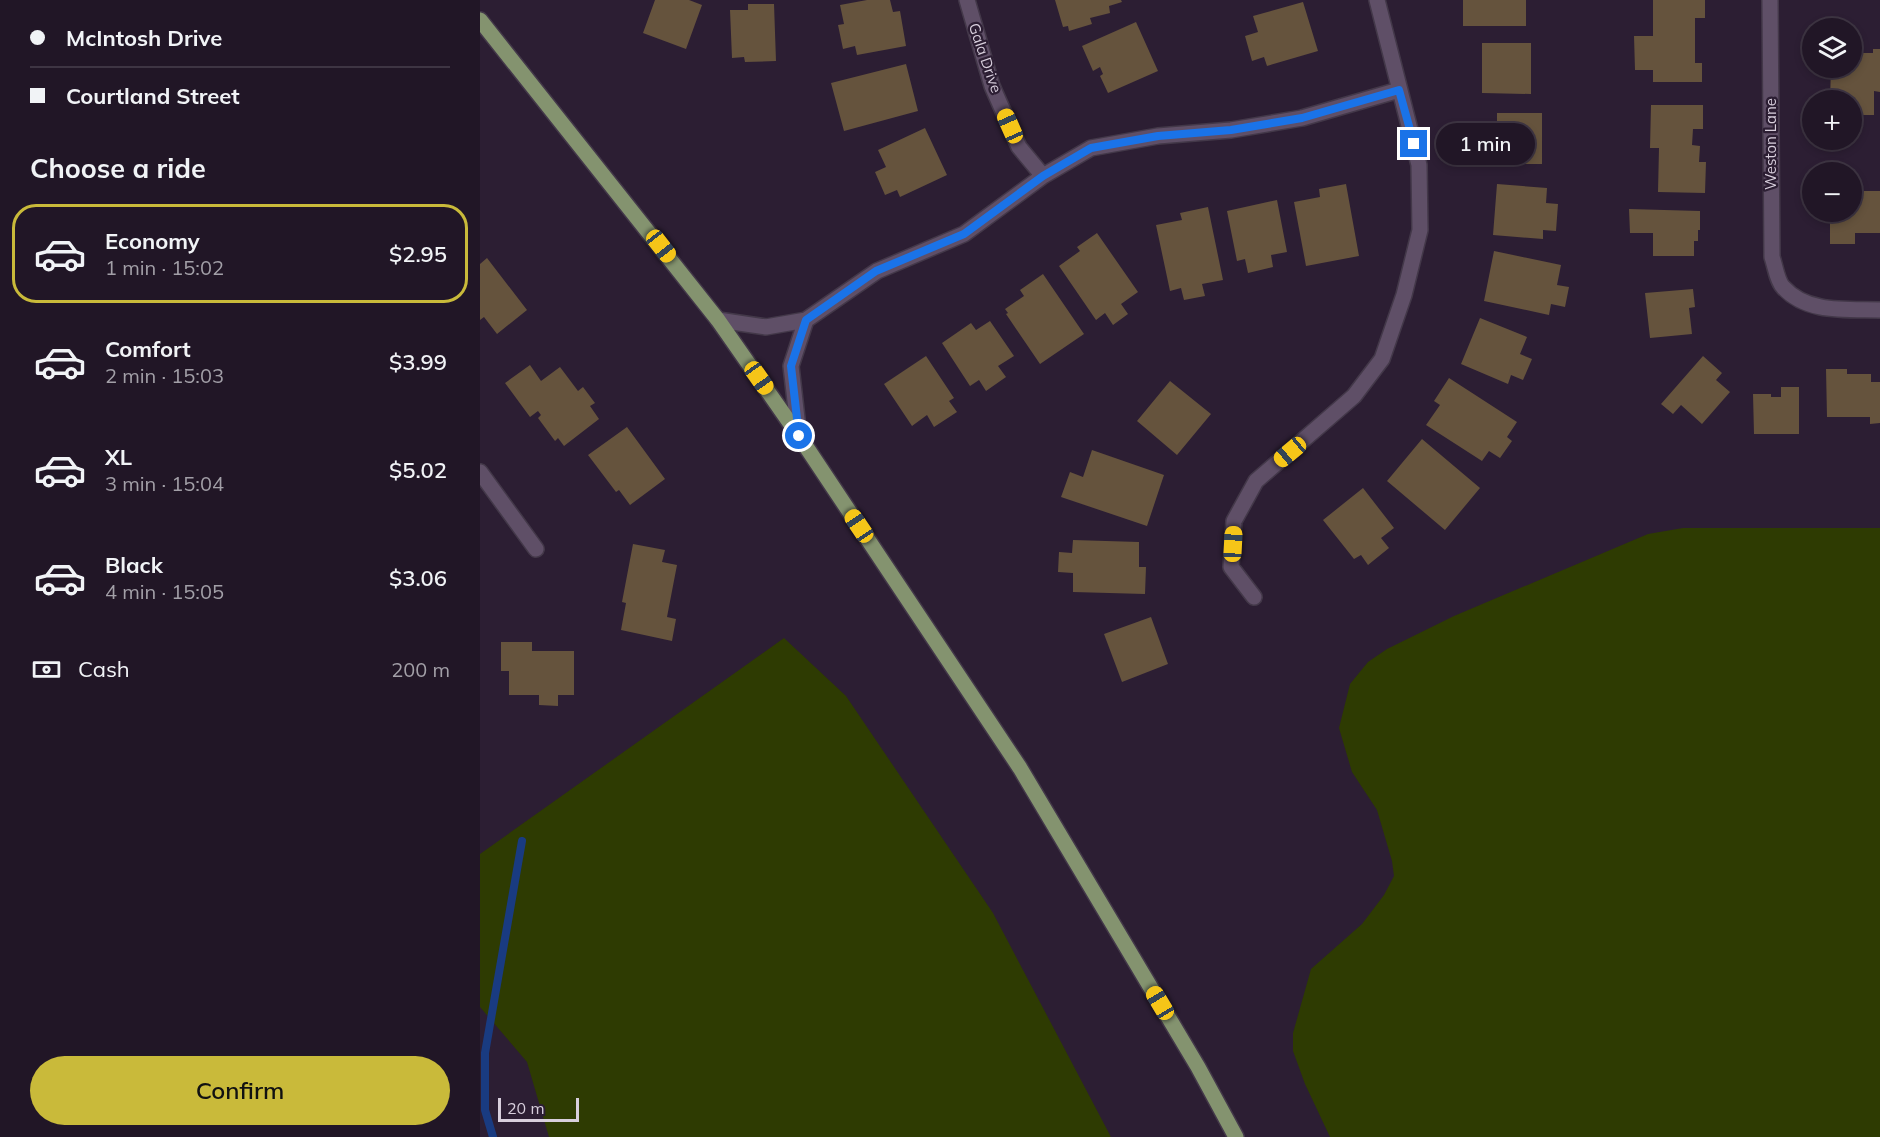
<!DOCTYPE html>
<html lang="en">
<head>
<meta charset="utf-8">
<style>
	:root { --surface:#211626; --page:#291f2e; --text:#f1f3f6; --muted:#a29fa7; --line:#3e3543; --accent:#c9ba3a }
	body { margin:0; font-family:Mulish,sans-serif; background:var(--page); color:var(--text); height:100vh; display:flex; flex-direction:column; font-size:22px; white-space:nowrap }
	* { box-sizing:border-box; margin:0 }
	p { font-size:20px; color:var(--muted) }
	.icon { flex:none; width:33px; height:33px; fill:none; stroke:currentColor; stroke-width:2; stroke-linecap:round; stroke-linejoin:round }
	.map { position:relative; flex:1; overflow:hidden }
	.sheet { display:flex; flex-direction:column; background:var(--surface); width:480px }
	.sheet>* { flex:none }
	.guide { display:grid; align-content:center; height:132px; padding:0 30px; background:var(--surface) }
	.buttons { position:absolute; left:1322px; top:18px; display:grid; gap:12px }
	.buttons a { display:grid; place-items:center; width:60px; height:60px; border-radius:50%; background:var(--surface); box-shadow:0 3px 9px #0003,0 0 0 2px var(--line); font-size:30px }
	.scale { position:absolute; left:18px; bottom:15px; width:81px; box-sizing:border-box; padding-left:6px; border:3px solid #d8cfdd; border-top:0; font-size:16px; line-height:21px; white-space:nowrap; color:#d8cfdd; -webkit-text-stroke:4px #2c1e33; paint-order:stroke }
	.end { position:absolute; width:27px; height:27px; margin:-14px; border:8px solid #1a73e8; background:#fff; box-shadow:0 0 0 3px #fff }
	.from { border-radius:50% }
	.bubble { position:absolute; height:42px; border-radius:21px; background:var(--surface); box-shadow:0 3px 9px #0003,0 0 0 2px var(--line); font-size:20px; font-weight:600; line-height:42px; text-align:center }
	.car { position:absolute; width:18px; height:36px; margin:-18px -9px; border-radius:8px; box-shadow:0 0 4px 2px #0007; background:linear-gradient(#f5c518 24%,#345 0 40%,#f5c518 0 76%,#345 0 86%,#f5c518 0) }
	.guide b { display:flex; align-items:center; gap:21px; height:57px; font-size:22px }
	.guide b+b { border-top:2px solid var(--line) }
	.guide i { width:15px; height:15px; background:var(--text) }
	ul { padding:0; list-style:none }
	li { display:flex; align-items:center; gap:18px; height:99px; margin:0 12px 9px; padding:0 18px; border:3px solid transparent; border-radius:24px }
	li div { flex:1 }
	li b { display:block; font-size:22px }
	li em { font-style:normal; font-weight:600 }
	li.selected { border-color:var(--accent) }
	li>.icon { width:54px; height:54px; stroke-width:1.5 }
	h2 { padding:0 30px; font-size:27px; line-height:72px }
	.pay { display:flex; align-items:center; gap:15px; height:66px; padding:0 30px; font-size:22px }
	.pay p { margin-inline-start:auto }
	.action { display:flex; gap:12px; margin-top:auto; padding:12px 30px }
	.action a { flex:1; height:69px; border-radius:36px; background:var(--accent); color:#111; font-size:24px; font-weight:600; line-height:69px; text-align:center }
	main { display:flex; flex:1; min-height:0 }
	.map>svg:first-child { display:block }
	.green { fill:#2e3b02 }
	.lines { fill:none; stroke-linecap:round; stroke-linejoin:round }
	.stream { stroke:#193b81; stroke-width:8 }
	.building { fill:#65533d }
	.minor-casing { stroke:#433849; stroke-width:18 }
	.primary-casing { stroke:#433849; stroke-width:18 }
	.minor { stroke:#5f4f67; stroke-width:15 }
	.primary { stroke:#84936f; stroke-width:15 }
	.route { stroke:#1a73e8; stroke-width:8 }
	.labels { text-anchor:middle; stroke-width:4.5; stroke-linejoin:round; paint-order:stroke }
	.street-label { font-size:15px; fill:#d8cfdd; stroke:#2c1e33 }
</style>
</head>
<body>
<main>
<section class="sheet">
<div class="guide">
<b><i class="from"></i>McIntosh Drive</b>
<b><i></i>Courtland Street</b>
</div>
<h2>Choose a ride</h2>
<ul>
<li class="selected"><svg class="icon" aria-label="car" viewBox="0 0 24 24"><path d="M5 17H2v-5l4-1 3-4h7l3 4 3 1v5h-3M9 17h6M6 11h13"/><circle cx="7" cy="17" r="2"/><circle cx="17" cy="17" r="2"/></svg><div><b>Economy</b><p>1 min · 15:02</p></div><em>$2.95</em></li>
<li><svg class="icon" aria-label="car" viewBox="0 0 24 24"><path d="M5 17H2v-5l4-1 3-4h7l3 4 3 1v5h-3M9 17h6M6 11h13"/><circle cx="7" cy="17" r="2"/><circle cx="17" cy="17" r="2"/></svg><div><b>Comfort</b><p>2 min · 15:03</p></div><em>$3.99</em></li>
<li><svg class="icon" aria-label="car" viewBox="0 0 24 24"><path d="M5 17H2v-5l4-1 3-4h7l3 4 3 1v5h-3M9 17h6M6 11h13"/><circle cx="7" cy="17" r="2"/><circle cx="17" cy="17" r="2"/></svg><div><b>XL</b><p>3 min · 15:04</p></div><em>$5.02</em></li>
<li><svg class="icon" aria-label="car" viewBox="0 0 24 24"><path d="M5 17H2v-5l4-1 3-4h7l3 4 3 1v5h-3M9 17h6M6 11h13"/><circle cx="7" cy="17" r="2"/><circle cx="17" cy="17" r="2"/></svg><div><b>Black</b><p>4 min · 15:05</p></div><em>$3.06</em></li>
</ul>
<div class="pay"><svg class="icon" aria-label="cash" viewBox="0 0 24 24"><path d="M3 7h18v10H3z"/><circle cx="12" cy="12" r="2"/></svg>Cash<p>200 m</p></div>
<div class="action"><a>Confirm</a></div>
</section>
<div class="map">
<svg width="1400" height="1137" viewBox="0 0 1400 1137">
	<rect width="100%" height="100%" fill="#2c1e33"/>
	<path class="green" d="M1203,528H1400V1137H850L825,1084L813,1051V1033L831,969L882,924L904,895L914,876L912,861L897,810L872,772L859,728L870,684L888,662L907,649L974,616L1168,534Z
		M304,638L366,696L513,913L631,1137H69L47,1062L0,1007V854Z"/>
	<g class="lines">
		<path class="stream" d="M13,1137L5,1110V1053L42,841"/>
	</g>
	<path class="building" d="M175,0H209L222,5L206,49L163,33Z
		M387,0H410L413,12L420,11L426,46L377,55L375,46L363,49L358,25L364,24L360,5Z
		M575,0H641L642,2L629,6L630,13L610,18L612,24L589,31L588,26L583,27Z
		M983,0H1046V26H983Z
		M1173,0H1225V18H1215V63H1222V82H1173V70H1155L1154,36H1173Z
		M823,2L838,51L787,66L784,57L772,61L765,36L778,32L773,16Z
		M268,4H294L296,61L265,62L264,57L252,58L250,10H268Z
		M656,22L678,71L628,93L620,76L623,74L620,67L613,71L602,46Z
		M1002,43H1051V94L1002,93Z
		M1371,49H1377V53H1393V49H1400V92L1394,91V115H1371V100H1350L1351,68H1371Z
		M426,64L438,111L364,131L351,83Z
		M1171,105H1223V129H1213L1212,145L1220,146L1219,162H1226L1225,193L1178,192L1179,148H1170Z
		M1017,113H1062V164H1012V131H1017Z
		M445,128L467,175L420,197L417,190L405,195L395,172L406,167L398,150Z
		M866,184L879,256L826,266L814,202L840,197L839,189Z
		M1017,184L1067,188L1066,203L1078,204L1076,231L1063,230V239L1013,235Z
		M1371,191H1400V233H1375V244H1350V212H1371Z
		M797,200L807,252L791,255L793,267L768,273L765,259L757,261L747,211Z
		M728,207L743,280L722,284L725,296L704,300L701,288L690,291L676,225L702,220L700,213Z
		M1149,209L1220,211V230H1218V241H1214V256H1173V233H1150Z
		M617,233L658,292L641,304L648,314L633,325L625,313L616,320L579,266L600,251L597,247Z
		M1014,251L1081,265L1077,285L1089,287L1085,307L1071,304L1069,315L1004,301Z
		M7,258L47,310L17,334L4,317L0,320V264Z
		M563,274L604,334L560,364L526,314L528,313L525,309L544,296L540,290Z
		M1213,289L1215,307L1209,308L1212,334L1170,338L1165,293Z
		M1000,318L1047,337L1040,354L1052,359L1043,380L1031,375L1028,384L981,364Z
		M510,321L534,356L518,366L526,377L506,391L499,380L490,386L462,343L491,323L496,330Z
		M446,356L474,398L469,401L477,412L454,427L447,415L432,426L404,384Z
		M1223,356L1242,373L1236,380L1250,392L1222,424L1201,405L1193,414L1181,404Z
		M50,365L61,381L80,367L98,391L103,387L115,403L110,406L119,419L84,446L78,438L75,441L58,418L61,415L58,411L50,417L25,383Z
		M1346,369H1367V374H1391V382H1400V423L1390,424V417H1347Z
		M969,378L1037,422L1027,437L1032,441L1020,458L1009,451L1002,461L946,425L960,405L954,401Z
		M690,381L731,414L697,455L657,421Z
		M1301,387H1319V434H1274L1273,394H1291V397H1301Z
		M147,427L185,479L150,505L139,490L136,492L108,455Z
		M942,439L1000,488L965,530L907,481Z
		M612,450L684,475L667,526L581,497L590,472L603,477Z
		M883,488L914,528L901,538L909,548L888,565L881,555L874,559L843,520Z
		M593,540L659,542V567H666L665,594L593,592V573L578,572L579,552L592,553Z
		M153,544L185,550L182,562L197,565L187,617L196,619L192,641L141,630L146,603L142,602Z
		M671,617L688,664L642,682L624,634Z
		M21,642H52V651H94V695H78V706L59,705V695H29V671H21Z"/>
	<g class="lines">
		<defs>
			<path id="minor" d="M487,0L512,86L539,147L563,176
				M1290,0L1292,257C1295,265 1297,281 1303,287C1327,314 1367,309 1400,310
				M238,320L286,327L326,320L397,271L484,234L563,176L611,148L678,136L751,130L822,118L919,90
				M319,436L311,366L326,320
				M0,472L56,549
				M774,597L751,567L754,521L776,481L874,396L902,359L924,295L940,230L939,165L897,0"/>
			<path id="primary" d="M0,20L238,320L319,436L540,768L718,1067L756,1137"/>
		</defs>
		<use href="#minor" class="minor-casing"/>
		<use href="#primary" class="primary-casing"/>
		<use href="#minor" class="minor"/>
		<use href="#primary" class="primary"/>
	</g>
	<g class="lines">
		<path class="route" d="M319,436L311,366L326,320L396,271L484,234L563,176L611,148L678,136L751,130L822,118L919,90L934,144"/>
	</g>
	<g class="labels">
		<g class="street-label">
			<text transform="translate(505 58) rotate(71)" y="5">Gala Drive</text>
			<text transform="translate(1291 144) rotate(-90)" y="5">Weston Lane</text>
		</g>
	</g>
</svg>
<div class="buttons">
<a><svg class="icon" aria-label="layers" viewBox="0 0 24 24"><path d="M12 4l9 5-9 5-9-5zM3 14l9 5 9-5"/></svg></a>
<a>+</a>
<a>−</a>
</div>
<div class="scale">20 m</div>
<i class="end from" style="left:319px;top:436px"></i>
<i class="end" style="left:934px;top:144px"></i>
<div class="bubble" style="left:956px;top:123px;width:99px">1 min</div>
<i class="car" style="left:530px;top:126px;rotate:336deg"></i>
<i class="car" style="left:181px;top:246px;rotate:142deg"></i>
<i class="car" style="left:279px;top:378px;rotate:145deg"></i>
<i class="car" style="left:810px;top:452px;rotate:230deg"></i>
<i class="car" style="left:379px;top:526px;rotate:326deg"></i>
<i class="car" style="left:753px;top:544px;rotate:3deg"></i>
<i class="car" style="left:680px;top:1003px;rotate:329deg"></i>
</div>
</main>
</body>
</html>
